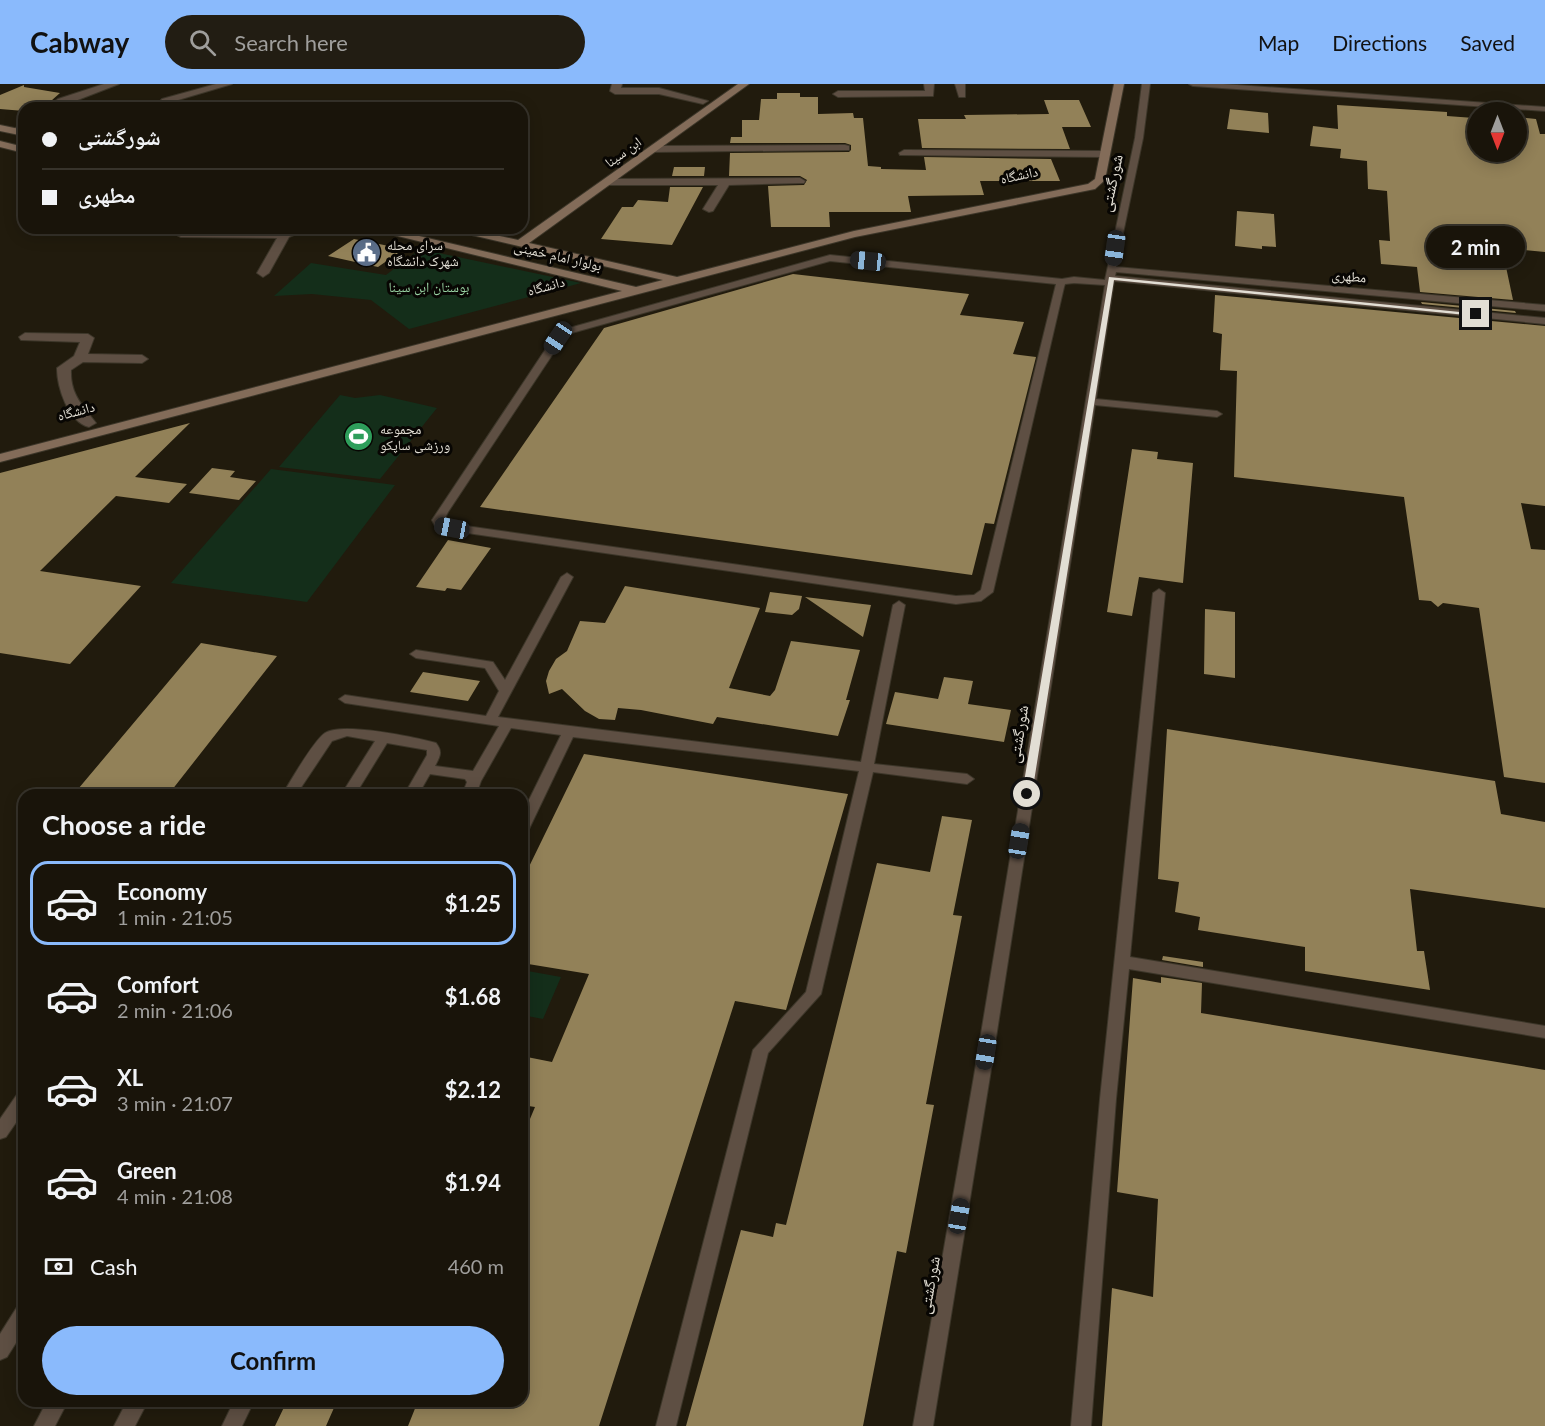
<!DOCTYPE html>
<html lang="en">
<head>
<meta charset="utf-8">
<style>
	:root { --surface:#19140a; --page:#221d13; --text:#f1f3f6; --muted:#9f9e9c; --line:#37332b; --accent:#8abafc }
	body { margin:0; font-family:Lato,"Noto Naskh Arabic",sans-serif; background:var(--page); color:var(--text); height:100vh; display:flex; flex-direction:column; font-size:22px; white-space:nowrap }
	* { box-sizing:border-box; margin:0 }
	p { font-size:20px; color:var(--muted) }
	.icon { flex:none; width:33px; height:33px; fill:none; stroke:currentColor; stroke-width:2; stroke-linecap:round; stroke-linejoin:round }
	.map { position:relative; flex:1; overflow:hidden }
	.panel { position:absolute; left:18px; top:705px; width:510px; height:618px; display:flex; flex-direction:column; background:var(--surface); border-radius:18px; box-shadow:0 3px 15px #0003,0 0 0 2px var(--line) }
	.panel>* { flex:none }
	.guide { position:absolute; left:18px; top:18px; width:510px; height:132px; border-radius:18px; box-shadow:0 3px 15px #0003,0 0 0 2px var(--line); display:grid; align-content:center; height:132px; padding:0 24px; background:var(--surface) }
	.needle { width:39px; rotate:180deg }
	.controls { position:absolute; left:1467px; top:18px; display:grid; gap:12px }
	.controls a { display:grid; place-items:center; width:60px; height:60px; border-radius:50%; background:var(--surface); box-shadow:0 3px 15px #0003,0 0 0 2px var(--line); font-size:30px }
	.end { position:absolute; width:27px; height:27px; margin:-14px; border:8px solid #e2ded4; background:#111; box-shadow:0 0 0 3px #111 }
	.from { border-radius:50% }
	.bubble { position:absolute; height:42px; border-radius:21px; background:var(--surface); box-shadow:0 3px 15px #0003,0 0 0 2px var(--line); font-size:20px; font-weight:700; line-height:42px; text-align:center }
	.car { position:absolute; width:18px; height:36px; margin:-18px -9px; border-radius:8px; box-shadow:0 0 4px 2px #0007; background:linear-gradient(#222 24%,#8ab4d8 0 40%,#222 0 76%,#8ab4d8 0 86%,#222 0) }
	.guide b { display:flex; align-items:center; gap:21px; height:57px; font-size:22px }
	.guide b+b { border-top:2px solid var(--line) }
	.guide i { width:15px; height:15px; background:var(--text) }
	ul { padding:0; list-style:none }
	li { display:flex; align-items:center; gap:18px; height:84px; margin:0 12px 9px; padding:0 12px; border:3px solid transparent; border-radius:18px }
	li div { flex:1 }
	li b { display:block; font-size:22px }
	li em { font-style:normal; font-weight:700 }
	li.selected { border-color:var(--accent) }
	li>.icon { width:54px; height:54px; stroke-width:1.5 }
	h2 { padding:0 24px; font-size:27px; line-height:72px }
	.pay { display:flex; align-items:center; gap:15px; height:66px; padding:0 24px; font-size:22px }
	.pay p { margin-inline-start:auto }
	.button { display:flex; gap:12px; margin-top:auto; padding:12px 24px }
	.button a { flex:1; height:69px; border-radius:36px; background:var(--accent); color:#111; font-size:24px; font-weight:700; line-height:69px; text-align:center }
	header { display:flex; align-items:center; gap:36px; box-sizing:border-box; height:84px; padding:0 30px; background:var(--accent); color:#111 }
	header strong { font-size:28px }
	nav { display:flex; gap:33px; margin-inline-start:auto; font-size:21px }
	.search { width:420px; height:54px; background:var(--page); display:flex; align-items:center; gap:15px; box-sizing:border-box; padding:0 21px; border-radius:33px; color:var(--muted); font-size:22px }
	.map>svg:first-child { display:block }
	.green { fill:#142e1a }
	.building { fill:#928158 }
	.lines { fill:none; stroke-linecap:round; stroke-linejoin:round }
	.lane-casing { stroke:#3c3629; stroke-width:2 }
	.street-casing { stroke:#3c3629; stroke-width:2 }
	.secondary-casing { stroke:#3c3629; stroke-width:2 }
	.lane { fill:#5e4f43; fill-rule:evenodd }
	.street { fill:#5e4f43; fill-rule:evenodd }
	.secondary { fill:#836c59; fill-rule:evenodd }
	.route { fill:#e2ded4 }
	.labels { text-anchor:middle; stroke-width:6; stroke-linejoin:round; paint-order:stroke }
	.far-street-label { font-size:14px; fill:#e2ded4; stroke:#080603 }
	.far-poi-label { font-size:14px; fill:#e2ded4; stroke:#080603; text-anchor:start }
	.far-park-label { font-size:14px; fill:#99d3a3; stroke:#080603 }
	.street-label { font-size:16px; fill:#e2ded4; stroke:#080603 }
</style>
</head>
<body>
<header>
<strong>Cabway</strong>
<div class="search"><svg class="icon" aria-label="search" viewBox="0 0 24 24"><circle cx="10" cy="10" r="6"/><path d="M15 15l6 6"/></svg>Search here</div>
<nav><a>Map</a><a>Directions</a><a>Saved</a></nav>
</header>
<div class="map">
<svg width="1545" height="1342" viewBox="0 0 1545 1342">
	<rect width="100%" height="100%" fill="#211b0d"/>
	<path class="green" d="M420,165L581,199L409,245L371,216L312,210L274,212L311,179L386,191Z
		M340,311L355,314L380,311L437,324L380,395L279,383Z
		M271,385L395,401L307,518L171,499Z
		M522,886L561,893L543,935L522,931Z"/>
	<path class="building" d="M24,1V3L60,9L43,24H24V27L0,25V11Z
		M777,9H800V13H818V30L853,29L854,34H863L868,82L881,83V85L926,86L924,73L1051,75L1060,97H980L984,111L908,112L911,128H829L830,143H771L768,102L804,101L807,96L800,92H729L730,69L849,68L851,66V61L845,59H730L731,53H742V36H759L761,15H777Z
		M1044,16H1079L1091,43H1062L1070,65L922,64L918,35H966L964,31L1049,30Z
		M1337,21L1447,28V32L1474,34L1478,68H1516V33L1536,35L1540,50H1545V168L1502,164L1513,216L1420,208L1417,183L1381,180L1379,156L1390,157L1387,107L1368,105L1367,77L1340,74L1341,65L1310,62L1313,42L1338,45Z
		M1230,25L1268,29L1269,49L1227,45Z
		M674,83H705L704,92H672Z
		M670,103H703L672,161L601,155L622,123H633L638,116L668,118Z
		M1237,127L1274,130L1276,163L1262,162V165L1235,162Z
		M354,155L404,165L378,183L328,172Z
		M793,190L969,210L960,231L1024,238L1013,270L1036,273L994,440L985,439L972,491L480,423L604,244Z
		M1215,211L1545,242V422L1521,419L1531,465L1545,466V699L1504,693L1479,524L1443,519L1438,523L1431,517L1419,516L1404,413L1234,393L1237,287L1220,286L1222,250L1213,248Z
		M1421,218L1515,227L1516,229L1422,220Z
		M190,339L135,393L187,400L169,419L116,412L40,487L141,502L70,580L0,569V389Z
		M1132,365L1158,368L1157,375L1193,379L1183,499L1139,493L1132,532L1107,528Z
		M212,384L235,387L230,393L256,397L239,416L189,409Z
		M448,456L491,464L461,506L447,504L445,507L416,503Z
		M625,502L760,524L729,604L770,612L775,606L791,557L860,566L846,616H850L838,652L717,633L713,640L641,626L618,624L615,636L599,635L585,627L562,605L549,610L546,597L549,587L556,575L567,567L580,537L605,539Z
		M770,508L802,512L799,525L792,531L765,528Z
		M805,513L871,521L863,553Z
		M1205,525L1235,528V594L1204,590Z
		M201,559L277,572L168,711H73Z
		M423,588L480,597L468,617L410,608Z
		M944,593L973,597L968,620L1011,626L1004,658L886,640L895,608L938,615Z
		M1167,645L1495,697L1501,730L1545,738V824L1410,805L1417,867H1424L1430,906L1305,887V863L1198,846L1200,833L1175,828L1179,798L1158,795Z
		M584,670L848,710L786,926L735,917L599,1342H408L418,1317H522V1054L535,1023L522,1021V972L552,978L589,890L522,879V797Z
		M942,732L972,736L953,831L962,832L926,1020L934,1021L906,1169L897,1167L863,1342H686L741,1146L773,1153L776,1139L786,1141L877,779L930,788Z
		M1163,872L1203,878V883L1162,876Z
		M1161,893L1202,899L1201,929L1545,986V1342H1102L1112,1204L1153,1213L1158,1115L1117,1108L1133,894L1161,899Z
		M287,1317H337L326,1342H275Z"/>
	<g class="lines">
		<defs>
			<path id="lane" d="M1142,0H1150L1143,54L1116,183L1545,221V227L1116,188L1115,192L1545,234V240L1114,197L1096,315L1217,327L1222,330L1217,333L1095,321L990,992L933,1342H913L974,992L1105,201L1074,199L1065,200L1064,203L993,508L981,517L956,520L440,445L436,444L432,436L553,254L562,246L830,171L1062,195L1074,193L1105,196L1135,54ZM830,177L1056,200L981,506L974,511L956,512L445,439L444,436L448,428L562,256L568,250Z
				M1189,0H1223L1545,23V27L1193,2Z
				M567,489L573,493L498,633L861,678L893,521L899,517L905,521L874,680L967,690L974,695L967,700L873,688L821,910L768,969L676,1342H656L753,966L806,908L859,687L573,653L529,745L522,750V730L561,651L511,644L481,697L476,711H462L467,698L465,695L430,690L418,711H404L427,671V666L387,659L355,711H341L375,657L347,652L332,657L296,711H282C290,698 314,656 325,649C343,638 414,653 436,659C443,668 440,672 435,682L473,687L499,642L345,619L339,615L345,611L486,632L499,607L485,584L416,574L410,570L416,566L493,578L505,596L561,493Z
				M1159,505L1165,509L1130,873L1545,942V954L1129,885L1116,1015L1091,1342H1071L1100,1015L1153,509Z
				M24,1007V1027L6,1053L0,1055V1035L18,1009Z
				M24,1220V1246L7,1273L0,1276V1250L17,1223Z
				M47,1317H68L55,1342H34Z
				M127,1317H148L135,1342H114Z
				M234,1317H254L242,1342H222Z"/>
			<path id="street" d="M104,0H119L57,24H46L58,15Z
				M216,0H232L168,19L164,24H154L162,15Z
				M612,0H622L621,4H659L708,17L703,20L659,10H615L610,7Z
				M924,0H934L933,12L838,13L833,10L838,7H925Z
				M955,0H965V13H959Z
				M355,20L359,24H349Z
				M24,39V46L15,50L10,47Z
				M845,61L849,62V66L653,68L648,65L653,62Z
				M904,66L1105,67L1110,70L1105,73L900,71L899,69Z
				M800,94L805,97L804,99L729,101L713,127L709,128L703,125L718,101H606L601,98L606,95Z
				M293,144H310L289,153L269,189L263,193L257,189L277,154L181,153L175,150L181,147L284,148Z
				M25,249L88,250L94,254L88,270L142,271L148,275L142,279L83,278L71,286C70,310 82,321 96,339L89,343C68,338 57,303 57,284L74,272L80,258L21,256L19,253Z"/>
			<path id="secondary" d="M738,0H749L529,159L677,193L854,147L1088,100L1095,95L1114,0H1124L1105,96L1095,105L855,153L0,378V370L622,207L365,144H385L636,203L663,196L442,144H463L518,156Z
				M0,41L24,46V52L0,47Z
				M0,57L24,63V69L0,63Z"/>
		</defs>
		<use href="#lane" class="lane-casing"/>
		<use href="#street" class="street-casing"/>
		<use href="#secondary" class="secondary-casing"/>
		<use href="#lane" class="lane"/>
		<use href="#street" class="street"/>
		<use href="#secondary" class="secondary"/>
	</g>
	<path class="route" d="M1109,193L1480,230L1476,232L1114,196L1032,710L1027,713L1022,710Z"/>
	<defs>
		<symbol id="civic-disc" viewBox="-11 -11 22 22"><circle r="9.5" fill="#5c6f8a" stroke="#080603"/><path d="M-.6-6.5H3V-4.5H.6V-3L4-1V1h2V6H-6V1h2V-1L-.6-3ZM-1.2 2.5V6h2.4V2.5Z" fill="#fff"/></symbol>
		<symbol id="stadium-disc" viewBox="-11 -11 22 22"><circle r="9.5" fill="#2e9e5b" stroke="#080603"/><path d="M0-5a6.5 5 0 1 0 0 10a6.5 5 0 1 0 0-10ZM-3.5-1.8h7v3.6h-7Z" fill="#fff"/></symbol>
	</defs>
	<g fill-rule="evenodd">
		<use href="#civic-disc" x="350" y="152" width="33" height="33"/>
		<use href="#stadium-disc" x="342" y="336" width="33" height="33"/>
	</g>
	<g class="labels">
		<g class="far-street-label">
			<text transform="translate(623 68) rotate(-36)" y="5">ابن سینا</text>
			<text transform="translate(1019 91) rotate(-12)" y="5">دانشگاه</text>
			<text transform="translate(558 172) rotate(13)" y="5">بولوار امام خمینی</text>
			<text transform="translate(1349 192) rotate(5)" y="5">مطهری</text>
			<text transform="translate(546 202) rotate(-15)" y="5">دانشگاه</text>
			<text transform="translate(76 327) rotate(-15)" y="5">دانشگاه</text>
		</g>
		<g class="far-poi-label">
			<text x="387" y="166">سرای محله<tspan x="387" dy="16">شهرک دانشگاه</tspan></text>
			<text x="380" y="350">مجموعه<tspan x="380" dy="16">ورزشی ساپکو</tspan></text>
		</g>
		<g class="far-park-label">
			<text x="429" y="208">بوستان ابن سینا</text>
		</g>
		<g class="street-label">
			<text transform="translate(1111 99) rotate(-78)" y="6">شورگشتی</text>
			<text transform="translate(1018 650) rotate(-81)" y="6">شورگشتی</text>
			<text transform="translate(929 1201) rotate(-80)" y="6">شورگشتی</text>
		</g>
	</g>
</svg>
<div class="controls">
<a><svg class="needle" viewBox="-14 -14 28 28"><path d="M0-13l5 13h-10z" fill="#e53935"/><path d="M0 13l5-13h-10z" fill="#9f9e9c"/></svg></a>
</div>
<i class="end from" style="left:1027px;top:710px"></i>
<i class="end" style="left:1476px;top:230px"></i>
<div class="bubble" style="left:1426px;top:142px;width:99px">2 min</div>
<i class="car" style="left:1115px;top:164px;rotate:188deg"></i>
<i class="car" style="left:868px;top:177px;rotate:276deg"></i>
<i class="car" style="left:558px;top:254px;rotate:214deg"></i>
<i class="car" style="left:452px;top:444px;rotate:281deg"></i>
<i class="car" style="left:1019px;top:757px;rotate:9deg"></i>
<i class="car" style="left:986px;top:968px;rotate:189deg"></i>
<i class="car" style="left:959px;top:1132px;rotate:10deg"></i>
<div class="guide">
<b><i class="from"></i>شورگشتی</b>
<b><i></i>مطهری</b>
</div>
<section class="panel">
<h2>Choose a ride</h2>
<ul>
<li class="selected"><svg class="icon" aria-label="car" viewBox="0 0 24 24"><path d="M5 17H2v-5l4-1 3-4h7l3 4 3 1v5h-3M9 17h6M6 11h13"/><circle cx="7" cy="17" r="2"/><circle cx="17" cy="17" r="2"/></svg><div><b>Economy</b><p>1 min · 21:05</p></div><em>$1.25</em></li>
<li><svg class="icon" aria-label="car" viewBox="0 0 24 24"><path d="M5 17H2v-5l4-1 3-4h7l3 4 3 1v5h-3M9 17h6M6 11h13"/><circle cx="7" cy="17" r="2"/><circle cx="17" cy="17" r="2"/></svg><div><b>Comfort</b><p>2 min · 21:06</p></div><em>$1.68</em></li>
<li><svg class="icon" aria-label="car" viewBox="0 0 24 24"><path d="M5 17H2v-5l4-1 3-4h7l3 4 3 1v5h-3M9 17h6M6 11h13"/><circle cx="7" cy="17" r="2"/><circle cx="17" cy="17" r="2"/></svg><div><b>XL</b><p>3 min · 21:07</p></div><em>$2.12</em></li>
<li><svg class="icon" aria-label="car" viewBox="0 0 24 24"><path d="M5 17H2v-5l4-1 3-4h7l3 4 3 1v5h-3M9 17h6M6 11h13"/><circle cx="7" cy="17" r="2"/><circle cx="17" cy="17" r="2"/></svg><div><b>Green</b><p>4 min · 21:08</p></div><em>$1.94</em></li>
</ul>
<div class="pay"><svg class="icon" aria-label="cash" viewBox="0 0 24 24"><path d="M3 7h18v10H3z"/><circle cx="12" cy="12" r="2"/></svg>Cash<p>460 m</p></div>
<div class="button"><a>Confirm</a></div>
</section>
</div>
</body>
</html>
